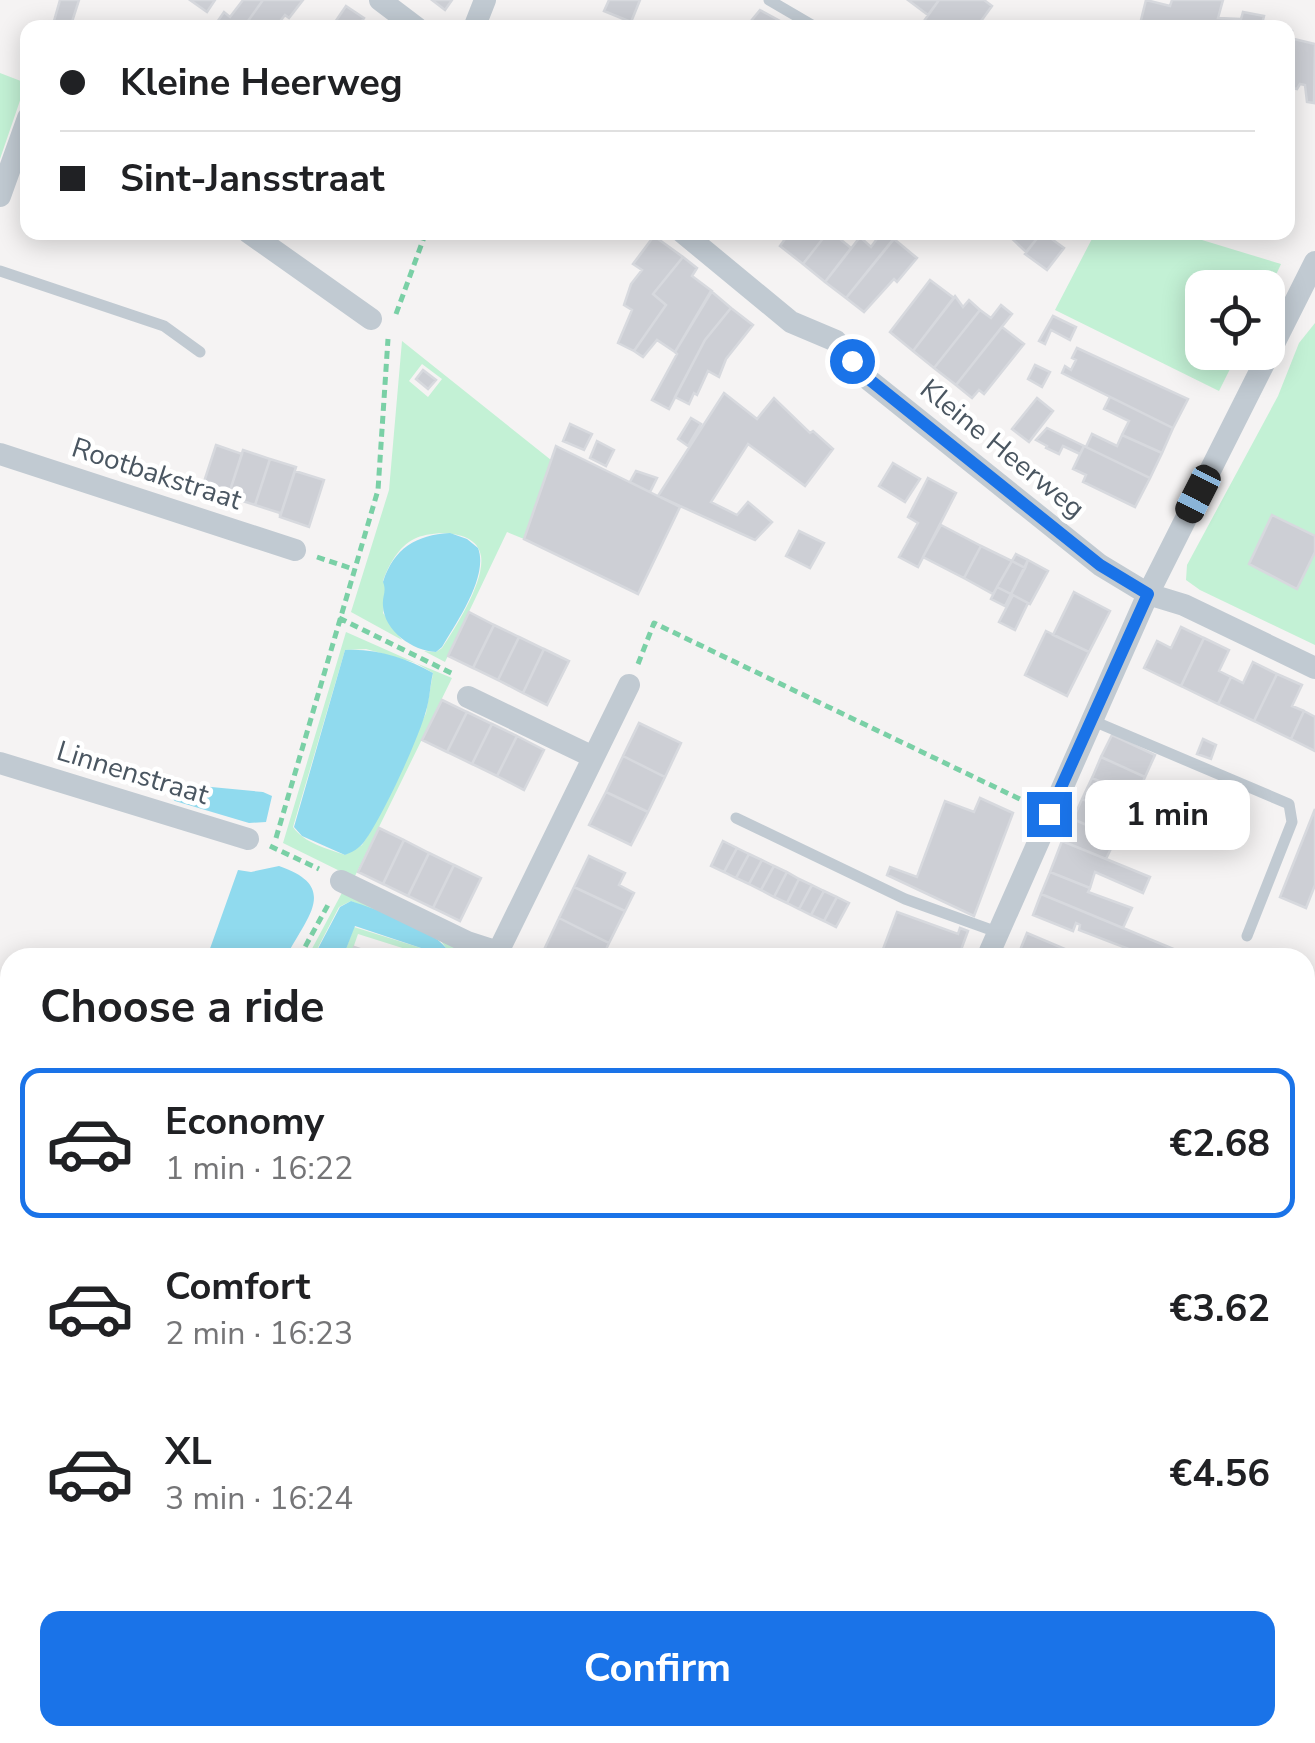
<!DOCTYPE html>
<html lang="en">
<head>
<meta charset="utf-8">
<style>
	:root { --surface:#fff; --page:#f2f2f2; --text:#202124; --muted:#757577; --line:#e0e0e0; --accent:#1a73e8 }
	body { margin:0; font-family:"Nunito Sans",sans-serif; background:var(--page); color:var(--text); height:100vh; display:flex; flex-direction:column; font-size:38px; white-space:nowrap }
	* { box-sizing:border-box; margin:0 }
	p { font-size:32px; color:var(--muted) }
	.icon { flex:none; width:55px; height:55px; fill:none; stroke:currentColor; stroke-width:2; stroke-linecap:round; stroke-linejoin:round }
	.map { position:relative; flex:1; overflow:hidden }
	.details { position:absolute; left:0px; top:948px; width:1315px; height:798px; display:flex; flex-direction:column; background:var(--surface); border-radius:30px 30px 0 0; box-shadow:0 5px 25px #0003 }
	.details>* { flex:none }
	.top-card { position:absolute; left:20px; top:20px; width:1275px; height:220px; border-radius:20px; box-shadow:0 5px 25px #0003; display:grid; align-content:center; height:220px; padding:0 40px; background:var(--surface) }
	.tools { position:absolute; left:1185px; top:270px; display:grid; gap:20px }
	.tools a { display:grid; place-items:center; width:100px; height:100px; border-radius:20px; background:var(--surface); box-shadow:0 5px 25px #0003; font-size:50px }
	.end { position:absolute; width:45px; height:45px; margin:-22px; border:12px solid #1a73e8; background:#fff; box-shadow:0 0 0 5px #fff }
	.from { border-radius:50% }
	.bubble { position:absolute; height:70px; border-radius:20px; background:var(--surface); box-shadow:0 5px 25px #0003; font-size:32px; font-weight:700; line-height:70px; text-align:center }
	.car { position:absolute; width:30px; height:60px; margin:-30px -15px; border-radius:12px; box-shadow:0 0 8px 2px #0007; background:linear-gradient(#222 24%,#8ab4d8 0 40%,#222 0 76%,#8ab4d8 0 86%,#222 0) }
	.top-card b { display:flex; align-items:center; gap:35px; height:95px; font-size:38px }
	.top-card b+b { border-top:2px solid var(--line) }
	.top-card i { width:25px; height:25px; background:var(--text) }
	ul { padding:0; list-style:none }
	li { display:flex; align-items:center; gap:30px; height:150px; margin:0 20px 15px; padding:0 20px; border:5px solid transparent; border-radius:20px }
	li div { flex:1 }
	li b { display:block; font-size:38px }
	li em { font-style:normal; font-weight:700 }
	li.current { border-color:var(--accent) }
	li>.icon { width:90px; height:90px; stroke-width:1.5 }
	h2 { padding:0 40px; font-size:45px; line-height:120px }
	.primary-button { display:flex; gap:20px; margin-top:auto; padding:20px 40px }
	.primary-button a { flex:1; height:115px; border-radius:20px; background:var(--accent); color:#fff; font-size:40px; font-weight:700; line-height:115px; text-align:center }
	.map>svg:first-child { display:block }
	.green { fill:#c3f1d5; fill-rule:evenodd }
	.water { fill:#90daee }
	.building { fill:#cdcfd5; stroke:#d7d9de; stroke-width:2.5 }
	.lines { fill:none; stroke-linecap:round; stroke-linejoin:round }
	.path { stroke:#7ad0a6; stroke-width:5; stroke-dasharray:8 5; stroke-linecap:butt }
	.lane { stroke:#c1cad2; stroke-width:11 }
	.street { stroke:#c1cad2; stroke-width:22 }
	.secondary { stroke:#c1cbd6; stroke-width:32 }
	.route { stroke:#1a73e8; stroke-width:12 }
	.labels { text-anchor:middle; stroke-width:9; stroke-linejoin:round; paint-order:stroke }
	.street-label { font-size:28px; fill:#4a5661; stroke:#fff }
</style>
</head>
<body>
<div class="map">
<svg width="1315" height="1743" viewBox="0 0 1315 1743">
	<rect width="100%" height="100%" fill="#f5f3f3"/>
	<path class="green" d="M0,73L26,83L0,159Z
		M1095,233H1179L1281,264L1268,292V288H1202V352L1238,353L1219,391L1055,310Z
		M1315,323V645L1200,590L1186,580L1187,565L1278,396L1299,343Z
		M402,341L551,460L524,539L507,532L445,662L424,651L436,652L442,648C456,627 485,581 481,556C477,529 432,530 414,539C399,546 388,566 383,581L386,588L383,613L402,640L351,612L389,490ZM422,364L442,379L428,397L409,381Z
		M346,632L416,663L366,649L345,650L293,827C304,843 328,849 345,855L362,845L370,832L426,713L433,673L416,663L452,678L354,878L283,843Z
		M344,889L485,957H431L358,934L350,957H343L354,927L437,953L446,948L441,941L351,901L339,907L313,957L307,958Z"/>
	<path class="water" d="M450,533L467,539L478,548C489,576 456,623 442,647L436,652C413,651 384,631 383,606C382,595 387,592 383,582C394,548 416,535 450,533Z
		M345,650C376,648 406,658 433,673C430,685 430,698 426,711C418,740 382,818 364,842C359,848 353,852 345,855L302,836L294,827Z
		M169,783L263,792L272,796L266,822L249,823L175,801L168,796Z
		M279,866C340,887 307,916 286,957H207L238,870L251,872Z
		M351,901C375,909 432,929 446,948L436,953L355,926L343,957L313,958L340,907Z"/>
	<path class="building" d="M60,0H79L70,28H52Z
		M190,0H215L207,12Z
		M243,0H263L243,28H213L224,12L230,17Z
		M263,0H303L289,18L285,15L275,28H243Z
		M432,0H452L445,10Z
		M609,0H640L631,22L604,11Z
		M908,0H939L928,15Z
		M939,0H984L992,6L976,28H933L924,21Z
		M1146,0L1170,6L1172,0H1223L1218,18L1241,19L1243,12L1264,16L1262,24L1278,28H1139Z
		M346,6L364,18L357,28H331Z
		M760,10L793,28H762L751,21Z
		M1288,30L1292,31L1290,38L1315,44L1314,103L1307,102L1305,85L1300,84L1297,89L1288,87Z
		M790,232H828L803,264L780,246Z
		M828,232H845L840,239L851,248L825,282L803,264Z
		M882,232H899L846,298L825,282L860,237L871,247Z
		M1005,232H1042L1026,252Z
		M1042,232L1064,248L1047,270L1025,254Z
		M654,236L683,257L653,294L666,305L634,351L618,343L632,310L624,305L631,284L642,270L633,264Z
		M894,239L917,258L897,282L894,279L864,312L846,298Z
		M683,257L697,268L692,276L712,291L675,352L657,340L643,357L634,351L666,305L653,294Z
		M930,280L954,298L913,351L890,332Z
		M711,291L731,308L705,340L669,409L652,400L677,354L675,352Z
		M955,296L963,307L969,300L980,310L934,368L913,351Z
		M1001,305L1012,314L956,385L934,368L980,310L991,318Z
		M731,308L753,325L726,359L719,377L708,371L697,395L694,393L689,404L675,397L705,340Z
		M1053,316L1076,327L1070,340L1051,330L1045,344L1039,341Z
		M1002,327L1024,344L984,394L979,390L972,398L956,385Z
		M1077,348L1188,399L1173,428L1062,373L1065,366L1071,370L1076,360L1072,358Z
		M1035,365L1050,372L1042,387L1028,379Z
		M423,370L436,380L428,389L416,379Z
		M724,393L757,419L774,398L810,433L813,431L833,449L805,486L748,444L711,502L737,515L748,502L772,522L755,540L658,496Z
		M1110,397L1173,428L1162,453L1122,435L1129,421L1104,409Z
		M1037,398L1053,411L1029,442L1012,429Z
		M691,418L701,424L688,446L678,439Z
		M570,424L592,434L584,450L563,441Z
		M1047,428L1084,446L1080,454L1063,446L1059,454L1046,448L1047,446L1036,440Z
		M1092,434L1117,446L1122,435L1162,453L1150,478L1086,447Z
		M597,441L614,450L606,466L590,458Z
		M216,445L242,454L227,500L201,491Z
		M556,446L680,507L638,594L524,539Z
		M1084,446L1150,478L1135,507L1083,482L1086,475L1073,469Z
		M243,450L270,459L255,505L230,497L227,500Z
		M270,459L296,467L280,517V513L255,505Z
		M893,463L920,479L905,502L879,486Z
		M295,471L324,480L309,527L280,517Z
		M636,471L657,478L650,492L630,482Z
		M928,478L956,493L918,567L899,557L918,523L908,517Z
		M1272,515L1315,536V552L1297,589L1249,564Z
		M941,525L981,546L964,578L923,557Z
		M799,531L824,543L810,568L786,556Z
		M981,546L1012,561L993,594L964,578Z
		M1016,554L1028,560L1025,568L1012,561Z
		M1028,560L1048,571L1030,604L1011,594Z
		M1012,561L1025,568L1011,594L997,587Z
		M997,587L1011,594L1005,606L991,599Z
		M1074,592L1110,611L1089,652L1053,635Z
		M1013,595L1028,603L1015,630L999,622Z
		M469,612L494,625L473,668L448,656Z
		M494,625L519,637L498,680L473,668Z
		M1181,627L1204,638L1181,686L1144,668L1157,641L1171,648Z
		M1046,631L1089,652L1067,696L1025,675Z
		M519,637L544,649L523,693L498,680Z
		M1204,638L1229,650L1219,671L1231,677L1218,704L1181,686Z
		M544,649L569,661L547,705L523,693Z
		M1253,662L1277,674L1254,721L1218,704L1231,677L1243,683Z
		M1277,674L1302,685L1292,706L1304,711L1291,739L1254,721Z
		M442,700L467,712L447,752L422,740Z
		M1304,711L1315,717V751L1291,739Z
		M467,712L492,724L472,764L447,752Z
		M639,723L681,743L665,777L623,756Z
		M492,724L517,736L497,776L472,764Z
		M1112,735L1155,755L1145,777L1101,757Z
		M517,736L544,750L524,790L497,776Z
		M1203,739L1216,745L1211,759L1197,754Z
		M623,756L665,777L648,812L606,792Z
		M1101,757L1145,777L1136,797L1092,778Z
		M1092,778L1136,797L1126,817L1082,799Z
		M606,792L648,812L631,845L589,825Z
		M980,798L1013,813L974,916L887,875L890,867L917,877L945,801L974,812Z
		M1082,799L1126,817L1116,838L1073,819Z
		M1315,809V885L1306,908L1280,897Z
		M1073,819L1116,838L1106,859L1062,841Z
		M379,828L404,840L383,884L358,872Z
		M404,840L429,853L408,896L383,884Z
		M723,841L737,848L724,872L711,866Z
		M1062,841L1150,877L1143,893L1095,872L1090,888L1050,872Z
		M737,848L749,854L736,878L724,872Z
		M429,853L454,865L433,908L408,896Z
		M749,854L762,860L749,884L736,878Z
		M589,856L625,873L619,885L634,893L625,911L574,887Z
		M762,860L774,866L761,890L749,884Z
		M454,865L481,878L460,921L433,908Z
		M774,866L787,872L774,897L761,890Z
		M787,872L799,879L787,903L774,897Z
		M1050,872L1090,888L1088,892L1132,908L1123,928L1041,894Z
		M799,879L812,885L799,909L787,903Z
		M812,885L824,891L811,915L799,909Z
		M574,887L625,911L609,943L559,918Z
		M824,891L837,897L824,921L811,915Z
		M1041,894L1123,928L1195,958H1152L1079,930L1080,925L1076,923L1073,931L1033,915Z
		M837,897L849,903L836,927L824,921Z
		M897,912L958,934L960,928L968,931L958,958H902L883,949Z
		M559,918L609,943L602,958H555L543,952Z
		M1027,933L1084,957V958L1018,955Z
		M354,947L380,956V958H351Z
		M1315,1026V1274L1305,1295V1047Z
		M0,1064L10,1065V1110L0,1109Z
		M1,1196L10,1198V1339L0,1337Z
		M1315,1274V1520L1305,1515V1295Z
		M0,1484L10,1485V1575L5,1574L6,1565L0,1564Z
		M1312,1636L1315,1637V1662L1305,1658V1649Z
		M1305,1658L1315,1662V1711L1305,1708Z
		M669,1735H705L702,1743H690Z
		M763,1735H806L804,1743H760Z
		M982,1735H1044L1041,1743H1005Z
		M1123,1735H1174L1171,1743H1136L1122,1738Z
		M1174,1735H1234L1232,1743H1171Z"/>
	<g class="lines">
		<path class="path" d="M396,314L426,232
			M317,557L353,569
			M339,618L453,674
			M638,664L654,623L1028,803
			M276,838L378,490L388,339
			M270,846L319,869
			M299,958L329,903
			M0,1174L10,1176"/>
		<path class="lane" d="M769,0L817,28
			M0,271L164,326L200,352
			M1091,720L1289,804L1292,822L1247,936
			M736,818L905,899L997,932
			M1305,1592L1313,1570
			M1249,1743L1252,1735"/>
		<path class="street" d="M380,0L417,28
			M474,28L485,0
			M0,196L28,118
			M248,232L371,319
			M682,232L791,322L836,341L869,380L1100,565L1148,594L1184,605L1315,668
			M0,454L295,550
			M468,697L593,757
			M0,763L248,839
			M341,881L467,942L498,952
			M501,958L498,952L629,685
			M987,958L1148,594L1315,262
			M0,1045L10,1047
			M734,1743L736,1735"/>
		<path class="secondary" d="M0,1458L10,1459
			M914,1735L937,1743"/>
	</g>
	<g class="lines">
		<path class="route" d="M852,361L870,380L1100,565L1148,594L1049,814"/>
	</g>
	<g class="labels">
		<g class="street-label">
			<text transform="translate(1003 448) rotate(39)" y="10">Kleine Heerweg</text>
			<text transform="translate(157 473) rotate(18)" y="10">Rootbakstraat</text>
			<text transform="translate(133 772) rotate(17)" y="10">Linnenstraat</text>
		</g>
	</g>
</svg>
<div class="tools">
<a><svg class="icon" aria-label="locate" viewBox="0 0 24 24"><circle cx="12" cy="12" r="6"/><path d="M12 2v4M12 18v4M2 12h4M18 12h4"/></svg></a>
</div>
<i class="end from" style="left:852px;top:361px"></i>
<i class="end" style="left:1049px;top:814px"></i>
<div class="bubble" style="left:1085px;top:780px;width:165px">1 min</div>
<i class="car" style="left:1198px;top:494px;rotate:207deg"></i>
<div class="top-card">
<b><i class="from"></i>Kleine Heerweg</b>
<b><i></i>Sint-Jansstraat</b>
</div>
<section class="details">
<h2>Choose a ride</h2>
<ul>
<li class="current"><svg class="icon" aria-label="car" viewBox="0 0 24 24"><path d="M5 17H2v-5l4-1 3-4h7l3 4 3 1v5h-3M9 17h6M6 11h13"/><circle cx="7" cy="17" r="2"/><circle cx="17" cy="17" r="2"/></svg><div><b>Economy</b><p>1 min · 16:22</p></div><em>€2.68</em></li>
<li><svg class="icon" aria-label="car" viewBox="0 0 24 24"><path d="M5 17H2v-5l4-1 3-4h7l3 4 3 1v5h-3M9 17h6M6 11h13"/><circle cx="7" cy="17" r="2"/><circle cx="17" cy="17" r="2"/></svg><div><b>Comfort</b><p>2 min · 16:23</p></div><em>€3.62</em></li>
<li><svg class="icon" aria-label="car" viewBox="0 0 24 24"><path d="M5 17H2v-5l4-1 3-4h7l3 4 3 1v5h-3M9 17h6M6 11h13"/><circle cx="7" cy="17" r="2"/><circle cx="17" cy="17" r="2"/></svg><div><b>XL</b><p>3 min · 16:24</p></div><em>€4.56</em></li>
</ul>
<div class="primary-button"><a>Confirm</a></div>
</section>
</div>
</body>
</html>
